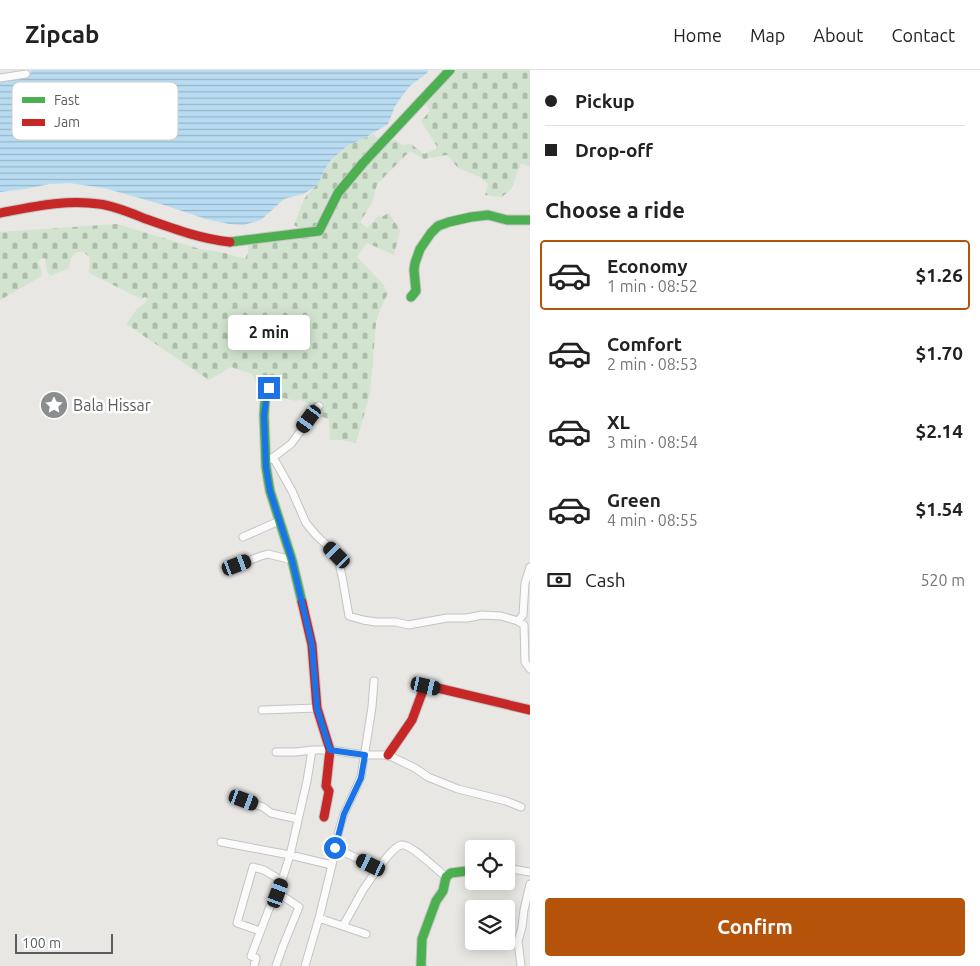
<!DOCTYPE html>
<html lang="en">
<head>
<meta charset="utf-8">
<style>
	:root { --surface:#fff; --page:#f6f6f6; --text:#222; --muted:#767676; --line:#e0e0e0; --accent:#b45309 }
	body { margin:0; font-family:Ubuntu,sans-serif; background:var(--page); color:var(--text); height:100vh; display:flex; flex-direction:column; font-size:19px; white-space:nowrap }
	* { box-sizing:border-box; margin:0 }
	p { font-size:16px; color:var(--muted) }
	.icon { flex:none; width:28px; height:28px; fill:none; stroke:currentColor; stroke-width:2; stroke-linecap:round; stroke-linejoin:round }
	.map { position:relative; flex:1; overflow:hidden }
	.details { display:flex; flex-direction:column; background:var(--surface); width:450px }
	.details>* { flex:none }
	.hud { display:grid; align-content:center; height:110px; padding:0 15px; background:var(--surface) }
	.buttons { position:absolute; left:465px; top:770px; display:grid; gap:10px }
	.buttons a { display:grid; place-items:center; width:50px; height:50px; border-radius:5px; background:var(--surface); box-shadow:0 2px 12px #0003; font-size:25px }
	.scale { position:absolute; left:15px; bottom:12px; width:98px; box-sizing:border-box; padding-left:5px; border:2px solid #595d60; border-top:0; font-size:14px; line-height:18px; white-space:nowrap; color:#595d60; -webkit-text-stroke:4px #fff; paint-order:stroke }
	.end { position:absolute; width:22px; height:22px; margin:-11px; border:6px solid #1a73e8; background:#fff; box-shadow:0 0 0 2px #fff }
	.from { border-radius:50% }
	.bubble { position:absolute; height:35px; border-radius:5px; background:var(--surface); box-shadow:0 2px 12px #0003; font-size:16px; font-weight:700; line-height:35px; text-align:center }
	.car { position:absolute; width:15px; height:30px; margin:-15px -8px; border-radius:6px; box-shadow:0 0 4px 1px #0007; background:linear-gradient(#222 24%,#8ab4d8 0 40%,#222 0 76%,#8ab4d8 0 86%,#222 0) }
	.hud b { display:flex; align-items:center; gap:18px; height:48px; font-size:19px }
	.hud b+b { border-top:1px solid var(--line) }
	.hud i { width:12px; height:12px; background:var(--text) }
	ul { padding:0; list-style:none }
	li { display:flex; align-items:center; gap:15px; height:70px; margin:0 10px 8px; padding:0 5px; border:2px solid transparent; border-radius:5px }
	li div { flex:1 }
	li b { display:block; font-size:19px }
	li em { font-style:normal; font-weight:700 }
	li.selected { border-color:var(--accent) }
	li>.icon { width:45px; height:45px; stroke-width:1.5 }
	h2 { padding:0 15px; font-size:22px; line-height:60px }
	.pay { display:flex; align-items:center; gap:12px; height:55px; padding:0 15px; font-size:19px }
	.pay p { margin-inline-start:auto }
	.primary-button { display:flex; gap:10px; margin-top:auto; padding:10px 15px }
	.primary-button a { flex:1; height:58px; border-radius:5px; background:var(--accent); color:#fff; font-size:20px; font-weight:700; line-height:58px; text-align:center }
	header { display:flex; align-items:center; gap:30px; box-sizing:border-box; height:70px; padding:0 25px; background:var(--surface); border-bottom:1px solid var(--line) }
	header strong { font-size:24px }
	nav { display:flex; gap:28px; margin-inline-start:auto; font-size:18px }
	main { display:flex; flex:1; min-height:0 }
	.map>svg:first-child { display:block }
	.cemetery { fill:url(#cemetery-stones) }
	.water { fill:url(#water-rules) }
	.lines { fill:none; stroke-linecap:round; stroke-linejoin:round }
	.street-casing { stroke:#c4c4c4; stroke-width:9 }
	.fast-casing { stroke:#c5c5c5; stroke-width:11 }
	.jam-casing { stroke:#c5c5c5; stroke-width:11 }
	.street { stroke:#fcfbfb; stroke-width:7 }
	.fast { stroke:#4caf50; stroke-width:9 }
	.jam { stroke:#c62828; stroke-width:9 }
	.route { stroke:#1a73e8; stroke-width:6 }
	.labels { text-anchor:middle; stroke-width:5; stroke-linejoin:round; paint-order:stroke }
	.poi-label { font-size:16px; fill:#595d60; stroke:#fff; text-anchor:start }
	.key { fill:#fff; stroke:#cdcecf; stroke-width:1 }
	.key-label { font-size:14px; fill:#595d60 }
</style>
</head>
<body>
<header>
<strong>Zipcab</strong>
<nav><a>Home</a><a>Map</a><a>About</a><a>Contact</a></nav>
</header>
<main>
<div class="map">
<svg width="530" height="896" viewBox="0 0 530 896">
	<defs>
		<pattern id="cemetery-stones" width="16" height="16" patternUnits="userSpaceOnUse" patternTransform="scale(1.25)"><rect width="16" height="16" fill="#d2e4cf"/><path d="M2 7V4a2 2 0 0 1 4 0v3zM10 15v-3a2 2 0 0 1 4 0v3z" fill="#adbcab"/></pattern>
		<pattern id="water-rules" width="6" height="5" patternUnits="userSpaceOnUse" patternTransform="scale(1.25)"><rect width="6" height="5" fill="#b8dcf2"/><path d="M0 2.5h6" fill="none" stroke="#99b6c7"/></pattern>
	</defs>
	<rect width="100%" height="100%" fill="#e8e7e3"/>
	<path class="cemetery" d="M456,0H530V97L521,93L511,119L502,127L485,125L488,114L480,107L458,98L447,85L424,89L410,81L377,114L372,133L360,152L367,158L379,145L381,147L389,143L400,160L394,185L367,173L357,187L383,214L388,223L379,242L376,253L370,324L356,373L341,370H330L329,349L319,346L314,336L298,329L296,331L283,328H273L260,321L252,304L231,297L209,310L126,254L136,240L145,233L148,229L145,227L141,229L89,203L90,188L84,182H77L71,188L69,198L50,206L47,201L45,188L40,189L38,194L41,198L42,206L0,230V162L117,154L200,179L225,183L245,189L248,183V174L310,167L311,159L299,158L294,155L304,129L319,112L325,100L331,91L348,75L363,69L373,64L384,74L395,70L403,75L411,74L424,84L438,78L421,51L430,41L426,35Z"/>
	<path class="water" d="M31,0H428L427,3L411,15L405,22L395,36L388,54L363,69L348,75L331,90L325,99L319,112L312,119L303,124L284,129L262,149L258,151L243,155L229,154L206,149L164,135L104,118L69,113L50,114L25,119L0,122V10L27,6L31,3Z"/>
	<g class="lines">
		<defs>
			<path id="street" d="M0,8L26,4
				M273,387L292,421L306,453L316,465L337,485L342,506L349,546L363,550L376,552H396L408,555L447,548H467L482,545L501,546L518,551L524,555L525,592L530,599
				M271,389L291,374L319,336
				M243,467L279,451
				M237,495L261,486L268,484L292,490
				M518,551L523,545L525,513L530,497
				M262,640L317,638
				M276,682H296L312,680H330L365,685H388L415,698L428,707L458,719L506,731L521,737
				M244,730L263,737L271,743L298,749
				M221,772L290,785L332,795
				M335,778L378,798C383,793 393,777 401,775C411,773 438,801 446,807
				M506,798L530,802
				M319,848L366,864
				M343,856L363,820L378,798
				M260,861L237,853L253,797L264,800L282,811
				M254,896L256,888L251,886L269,839L278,823L290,785L307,711L312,680
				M276,896L283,876L299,837L278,823
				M305,896L319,848L332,795L339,760L344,744L361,707L372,637L374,611
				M521,896L518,871L522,857L524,840L530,814"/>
			<path id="fast" d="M230,172L319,161L338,123L363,93L450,0
				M411,227L416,221L414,200L415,193L420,179L431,163L438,156L449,152L471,147L488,145L507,150H530
				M272,309L265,331L264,345L266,397L270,421L292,490L302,532
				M421,896L422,869L436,831L443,821L446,807L451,803L474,800"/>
			<path id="jam" d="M0,143C32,137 66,129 99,134C115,136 131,143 146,149C174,159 201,169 230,172
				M302,532L312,575L317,638L330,680L326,716L329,721L324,747
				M388,685L412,650L425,615L530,640"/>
		</defs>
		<use href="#street" class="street-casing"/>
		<use href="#fast" class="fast-casing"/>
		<use href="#jam" class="jam-casing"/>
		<use href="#street" class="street"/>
		<use href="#fast" class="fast"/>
		<use href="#jam" class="jam"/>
	</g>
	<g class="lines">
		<path class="route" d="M269,318L266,331L264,345L266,397L270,421L292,490L312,575L317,638L330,680L365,685L361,708L344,744L335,778"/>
	</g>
	<defs>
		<symbol id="sight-disc" viewBox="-11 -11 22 22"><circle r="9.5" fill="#8b8d8e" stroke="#fff"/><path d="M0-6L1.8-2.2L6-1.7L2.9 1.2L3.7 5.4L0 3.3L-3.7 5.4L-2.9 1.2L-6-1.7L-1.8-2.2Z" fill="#fff"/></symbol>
	</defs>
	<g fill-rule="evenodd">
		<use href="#sight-disc" x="38" y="319" width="32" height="32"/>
	</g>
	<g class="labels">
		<g class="poi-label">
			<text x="73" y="341">Bala Hissar</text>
		</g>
	</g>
	<rect x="12" y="12" width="166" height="58" rx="8" class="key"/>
	<rect x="22" y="27" width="23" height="6" fill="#4caf50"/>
	<rect x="22" y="49" width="23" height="7" fill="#c62828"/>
	<g class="key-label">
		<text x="54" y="35">Fast</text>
		<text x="54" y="57">Jam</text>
	</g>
</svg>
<div class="buttons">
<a><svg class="icon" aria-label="locate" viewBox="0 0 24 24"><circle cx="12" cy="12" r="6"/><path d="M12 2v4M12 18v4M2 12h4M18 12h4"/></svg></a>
<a><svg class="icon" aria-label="layers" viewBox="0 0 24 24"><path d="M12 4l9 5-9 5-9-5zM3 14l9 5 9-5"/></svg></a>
</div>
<div class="scale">100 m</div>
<i class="end from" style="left:335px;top:778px"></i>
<i class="end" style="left:269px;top:318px"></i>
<div class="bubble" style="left:228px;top:245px;width:82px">2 min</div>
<i class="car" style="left:309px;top:349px;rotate:216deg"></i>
<i class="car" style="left:337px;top:485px;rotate:315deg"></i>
<i class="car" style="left:237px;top:495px;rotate:69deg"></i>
<i class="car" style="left:426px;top:616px;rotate:103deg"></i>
<i class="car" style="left:244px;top:730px;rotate:110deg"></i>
<i class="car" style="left:371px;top:795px;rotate:296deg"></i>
<i class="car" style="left:278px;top:823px;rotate:20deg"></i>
</div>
<section class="details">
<div class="hud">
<b><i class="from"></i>Pickup</b>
<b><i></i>Drop-off</b>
</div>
<h2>Choose a ride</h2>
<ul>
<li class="selected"><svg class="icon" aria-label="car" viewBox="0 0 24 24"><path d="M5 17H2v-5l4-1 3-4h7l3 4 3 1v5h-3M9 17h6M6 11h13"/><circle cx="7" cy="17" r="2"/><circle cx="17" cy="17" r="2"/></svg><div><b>Economy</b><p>1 min · 08:52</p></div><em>$1.26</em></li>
<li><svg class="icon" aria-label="car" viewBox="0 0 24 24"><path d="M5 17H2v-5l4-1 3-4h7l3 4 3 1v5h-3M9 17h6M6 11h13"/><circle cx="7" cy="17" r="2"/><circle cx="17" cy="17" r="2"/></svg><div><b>Comfort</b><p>2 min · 08:53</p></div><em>$1.70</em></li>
<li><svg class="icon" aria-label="car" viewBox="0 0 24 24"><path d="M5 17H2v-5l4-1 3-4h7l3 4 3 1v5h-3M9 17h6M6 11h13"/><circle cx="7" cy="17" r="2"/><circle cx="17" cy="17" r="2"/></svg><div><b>XL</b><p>3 min · 08:54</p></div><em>$2.14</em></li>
<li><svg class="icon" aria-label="car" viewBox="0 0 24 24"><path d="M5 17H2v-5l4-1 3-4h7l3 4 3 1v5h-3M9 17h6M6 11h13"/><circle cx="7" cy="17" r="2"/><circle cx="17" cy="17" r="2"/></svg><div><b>Green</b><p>4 min · 08:55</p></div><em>$1.54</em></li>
</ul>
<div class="pay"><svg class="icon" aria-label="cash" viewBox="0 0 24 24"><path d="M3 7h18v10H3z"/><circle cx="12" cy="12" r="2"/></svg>Cash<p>520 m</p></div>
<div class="primary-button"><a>Confirm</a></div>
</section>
</main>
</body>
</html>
